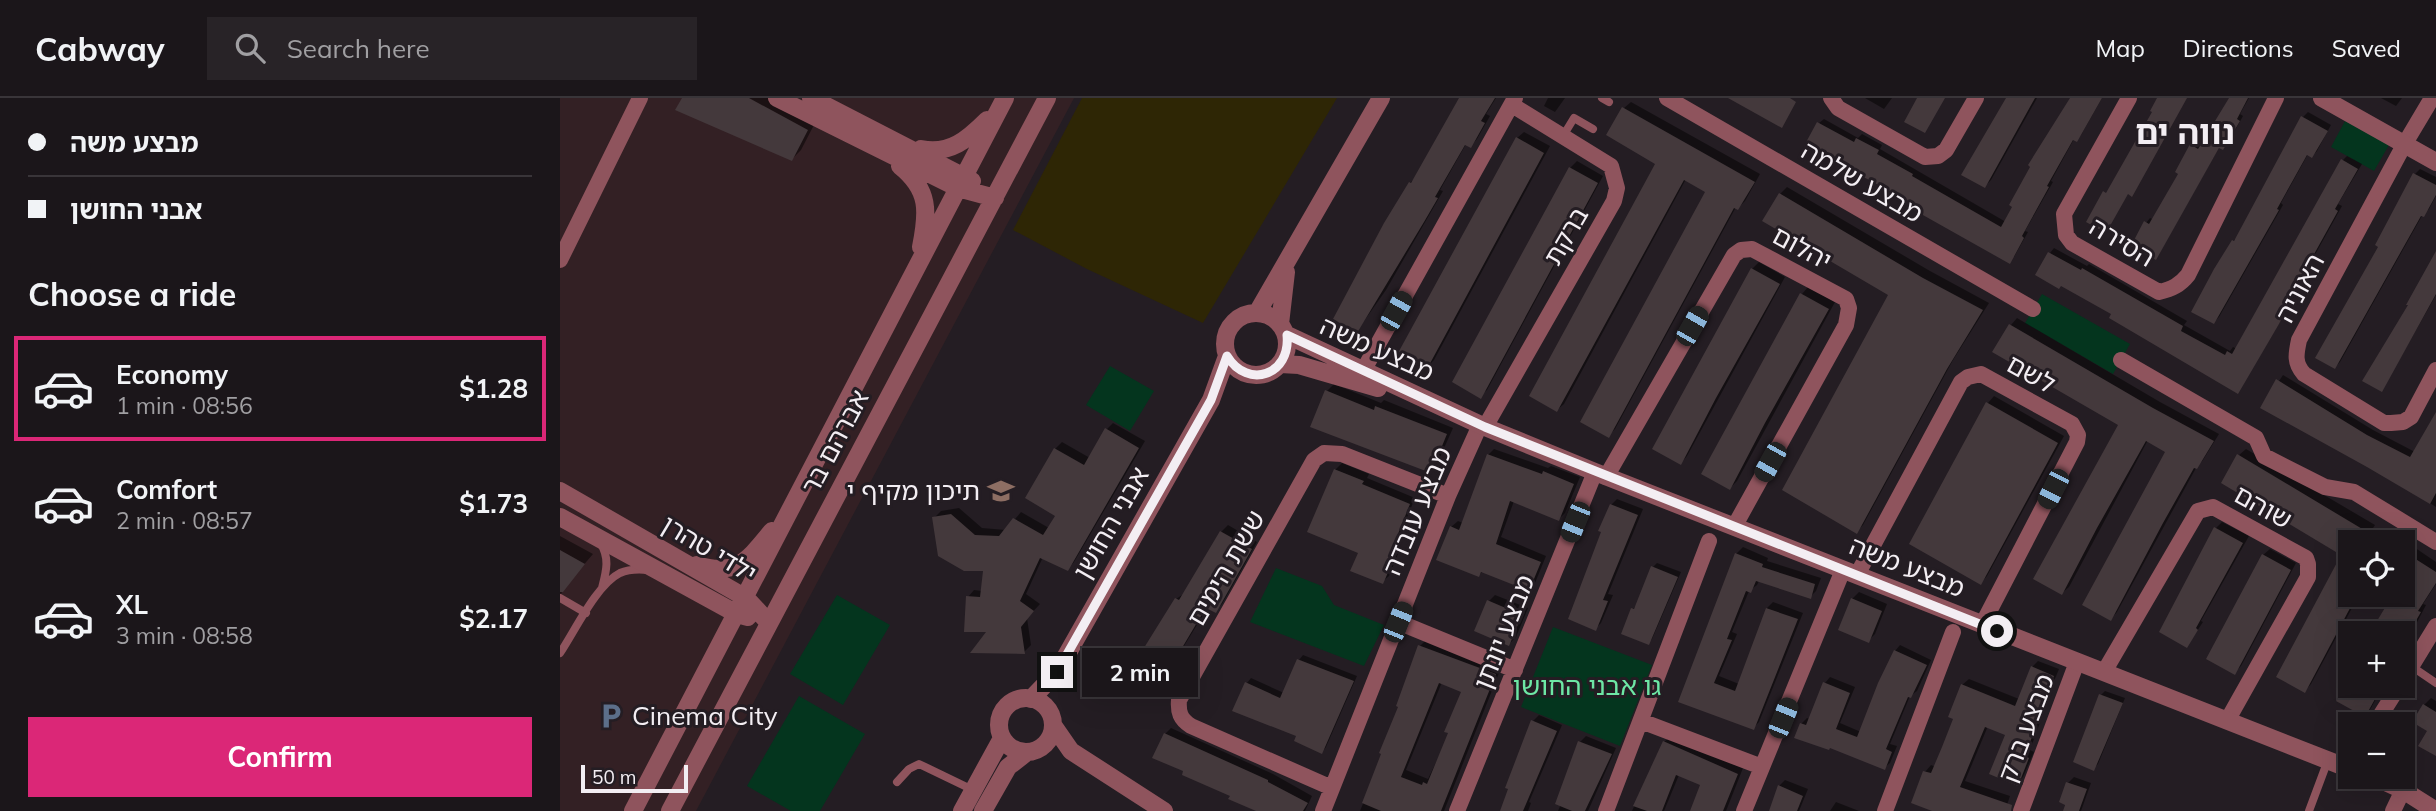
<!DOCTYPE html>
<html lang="en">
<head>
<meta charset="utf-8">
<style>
	:root { --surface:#1b161a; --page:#282327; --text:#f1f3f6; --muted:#a09fa2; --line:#393539; --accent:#db2777 }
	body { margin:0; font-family:Mulish,"Noto Sans Hebrew",sans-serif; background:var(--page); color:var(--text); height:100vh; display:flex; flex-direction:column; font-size:26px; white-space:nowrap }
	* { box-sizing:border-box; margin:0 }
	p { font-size:23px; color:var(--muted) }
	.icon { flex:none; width:38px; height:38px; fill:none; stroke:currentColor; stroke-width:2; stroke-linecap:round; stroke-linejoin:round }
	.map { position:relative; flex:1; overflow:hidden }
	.side { display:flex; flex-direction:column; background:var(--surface); width:560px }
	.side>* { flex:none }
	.hud { display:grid; align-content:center; height:154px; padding:0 28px; background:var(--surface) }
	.buttons { position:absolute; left:1778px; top:432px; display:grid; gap:14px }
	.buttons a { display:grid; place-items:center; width:77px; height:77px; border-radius:0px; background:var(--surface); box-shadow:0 7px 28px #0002,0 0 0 2px var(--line); font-size:35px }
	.scale { position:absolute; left:21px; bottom:18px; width:107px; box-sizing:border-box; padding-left:7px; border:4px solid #f3eef3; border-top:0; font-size:19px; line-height:24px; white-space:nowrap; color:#f3eef3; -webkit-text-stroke:5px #241d23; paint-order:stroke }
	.end { position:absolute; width:32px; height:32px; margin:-16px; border:9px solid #f3eef3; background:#111; box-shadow:0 0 0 4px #111 }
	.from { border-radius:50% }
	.bubble { position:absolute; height:49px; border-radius:0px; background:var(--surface); box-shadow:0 7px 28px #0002,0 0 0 2px var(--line); font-size:23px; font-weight:700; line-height:49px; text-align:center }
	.car { position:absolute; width:21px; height:42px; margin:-21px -10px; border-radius:9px; box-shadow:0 0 5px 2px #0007; background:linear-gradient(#222 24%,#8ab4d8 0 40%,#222 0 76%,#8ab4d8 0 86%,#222 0) }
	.hud b { display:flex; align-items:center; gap:24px; height:66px; font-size:26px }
	.hud b+b { border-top:2px solid var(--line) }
	.hud i { width:18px; height:18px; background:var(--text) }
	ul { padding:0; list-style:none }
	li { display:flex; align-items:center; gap:21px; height:105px; margin:0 14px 10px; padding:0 14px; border:4px solid transparent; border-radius:0px }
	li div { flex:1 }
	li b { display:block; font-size:26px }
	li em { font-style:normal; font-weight:700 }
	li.selected { border-color:var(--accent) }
	li>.icon { width:63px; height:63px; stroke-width:1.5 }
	h2 { padding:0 28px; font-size:32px; line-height:84px }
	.cta { display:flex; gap:14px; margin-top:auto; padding:14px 28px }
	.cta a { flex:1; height:80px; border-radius:0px; background:var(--accent); color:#fff; font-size:28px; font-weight:700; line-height:80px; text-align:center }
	header { display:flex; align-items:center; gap:42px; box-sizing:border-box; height:98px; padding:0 35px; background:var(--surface); border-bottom:2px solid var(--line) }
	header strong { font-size:33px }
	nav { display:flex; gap:38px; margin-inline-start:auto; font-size:24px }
	.search { width:490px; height:63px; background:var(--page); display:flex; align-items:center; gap:18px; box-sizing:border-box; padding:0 24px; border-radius:0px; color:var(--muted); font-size:26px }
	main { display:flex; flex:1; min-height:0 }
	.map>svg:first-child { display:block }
	.industrial { fill:#332024 }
	.green { fill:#04351e }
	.sand { fill:#2e2605 }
	.shadow { fill:#0007; fill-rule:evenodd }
	.building { fill:#44393c; fill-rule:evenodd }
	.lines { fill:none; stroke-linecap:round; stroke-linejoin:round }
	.service { stroke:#8f545d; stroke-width:8 }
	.minor { stroke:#8f545d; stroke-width:16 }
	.tertiary { stroke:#8f545d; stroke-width:18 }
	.route { stroke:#f3eef3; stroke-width:9 }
	.labels { text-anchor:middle; stroke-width:6; stroke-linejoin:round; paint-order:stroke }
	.street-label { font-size:26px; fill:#f3eef3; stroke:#241d23 }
	.poi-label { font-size:26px; fill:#f3eef3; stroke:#241d23; text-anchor:end }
	.park-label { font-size:26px; fill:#6de7a5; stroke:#241d23 }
	.district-label { font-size:33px; font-weight:bold; fill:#f3eef3; stroke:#241d23 }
</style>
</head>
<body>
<header>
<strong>Cabway</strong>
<div class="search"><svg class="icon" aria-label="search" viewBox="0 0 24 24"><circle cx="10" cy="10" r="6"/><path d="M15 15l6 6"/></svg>Search here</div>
<nav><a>Map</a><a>Directions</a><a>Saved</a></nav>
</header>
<main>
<section class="side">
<div class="hud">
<b><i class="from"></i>מבצע משה</b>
<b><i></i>אבני החושן</b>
</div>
<h2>Choose a ride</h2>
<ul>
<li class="selected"><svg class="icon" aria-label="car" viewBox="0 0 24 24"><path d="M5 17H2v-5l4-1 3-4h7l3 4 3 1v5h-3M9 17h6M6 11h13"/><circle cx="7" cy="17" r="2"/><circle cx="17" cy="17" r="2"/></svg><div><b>Economy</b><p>1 min · 08:56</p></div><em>$1.28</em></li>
<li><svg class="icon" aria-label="car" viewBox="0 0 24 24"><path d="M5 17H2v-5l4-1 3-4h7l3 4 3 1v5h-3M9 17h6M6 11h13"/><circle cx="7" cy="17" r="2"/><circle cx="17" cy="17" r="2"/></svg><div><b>Comfort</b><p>2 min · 08:57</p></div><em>$1.73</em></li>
<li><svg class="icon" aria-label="car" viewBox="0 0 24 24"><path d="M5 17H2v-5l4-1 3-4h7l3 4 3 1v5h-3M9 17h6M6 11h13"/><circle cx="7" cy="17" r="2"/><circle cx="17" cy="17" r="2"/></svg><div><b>XL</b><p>3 min · 08:58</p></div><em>$2.17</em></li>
</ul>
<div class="cta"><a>Confirm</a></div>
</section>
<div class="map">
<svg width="1876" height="713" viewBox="0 0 1876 713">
	<rect width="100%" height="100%" fill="#241d23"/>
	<path class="industrial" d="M0,0H514L136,713H0Z"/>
	<path class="green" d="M1785,23L1829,47L1814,73L1771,49Z
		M1482,196L1570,246L1553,276L1465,225Z
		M550,268L594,293L570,333L526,307Z
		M716,470L762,488L774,507L824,527L804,568L690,524Z
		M277,497L330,527L283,607L230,576Z
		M993,529L1092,567L1060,648L961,609Z
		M239,598L305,636L260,713H231L187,688Z"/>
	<path class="sand" d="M522,0H777L643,225L527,171L453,132Z"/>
	<path class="shadow" d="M124,0H214L256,23L241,52L232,61Z
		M901,0H936L926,16L930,18L917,41L911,48L906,46L880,92L883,93L826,192L797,233L850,85L857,78Z
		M988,0H1005L995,14L984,8Z
		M1305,0H1332L1324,11Z
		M1448,0H1477L1431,82L1425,88Z
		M1512,0H1542L1521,37L1517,42L1514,41L1491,83L1493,84L1465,133L1468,134L1454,159L1358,108L1259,25L1264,21L1298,40L1302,36L1322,47L1320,51L1446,124Z
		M1670,0H1689L1680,16L1683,18L1668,45L1663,50L1660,48L1596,160L1586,125L1590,120L1594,122L1620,75L1632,48L1636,43L1643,46Z
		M1821,0H1842L1836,8Z
		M1071,4L1200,76L1185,103L1178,110L1176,109L1055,331L1048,338L1148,93L1126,81L1004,306L997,312L1098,65L1064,10Z
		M1748,14L1771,27L1757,53L1752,58L1748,56L1721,105L1723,107L1659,219L1654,224L1673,143L1679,138L1743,19Z
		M964,34L990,48L874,262L867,269L957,40Z
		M1787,58L1802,66L1778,106L1782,108L1741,182L1742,183L1723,219L1678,294L1553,216L1490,155L1494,150L1527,168L1529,166L1627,223L1624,227L1670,253L1673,249L1677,251L1783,62Z
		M1017,63L1043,78L927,292L920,298L1010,70Z
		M1860,71L1876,79V98L1869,111L1863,116L1780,264L1775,269L1820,148L1855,76Z
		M1227,89L1370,173L1429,205L1393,262L1303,427L1296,434L1331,197L1220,96Z
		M1876,156V197L1822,292L1850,207Z
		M1199,164L1225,179L1127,358L1121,365L1094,350L1192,171Z
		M1248,189L1275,204L1177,383L1170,390L1144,375L1242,196Z
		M1457,220L1600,304L1659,336L1643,362L1636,370L1557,514L1551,521L1608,353L1588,342L1509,489L1502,495L1560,327L1435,253L1451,227Z
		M1723,277L1813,332L1855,354L1876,317V409L1829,379L1702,309Z
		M774,286L821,305L824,302L893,330L877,366L871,373L767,293Z
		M1434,298L1504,338L1427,478L1421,485L1351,445L1428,305Z
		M553,325L585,343L514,464L508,471L483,459L466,496L480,506L467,520L471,547L464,554L430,533L408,499L414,492L422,493L424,471L374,420L381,413L399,410L422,430L446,432L461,414L489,430L497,417L467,400L495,351L502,344L530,360L547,331Z
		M934,351L988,370L991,368L1020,379L1005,415L999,421L954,403L941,439L986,458L975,485L969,491L923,473L919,477L891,429L898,423L903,425L928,357Z
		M1686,351L1815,427L1804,444H1790V468L1787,473L1790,474V497H1799L1751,586L1745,593L1784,456L1679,357Z
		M782,365L809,376L807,380L855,400L835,449L840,451L829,478L822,484L800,454L775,372Z
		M1057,401L1083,411L1048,496L1053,497L1041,525L1035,531L1051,407Z
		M1662,424L1689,438L1641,523L1643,524L1627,548L1656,430Z
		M668,427L697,444L662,506L655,513L648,509L624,548L631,552L611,585L604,592L572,573L616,501L625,495L661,434Z
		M0,438L33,456L3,491L0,499Z
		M1845,443L1876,464V486L1863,506L1866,507L1843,551V536H1814L1835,497H1843Z
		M1183,449L1208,460L1207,463L1261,480L1256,493L1250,499L1199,483L1197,487L1189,493L1172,534L1177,536L1159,578L1179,586L1207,510L1213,504L1243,515L1199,624L1193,630L1120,603L1176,456Z
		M1710,451L1736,465L1681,568L1675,574L1703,457Z
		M1097,465L1121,474L1092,541L1088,545L1073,511L1078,506L1093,469Z
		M1299,494L1327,506L1315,536L1308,543L1292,501Z
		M935,497L968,510L956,539L949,546L929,503Z
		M866,542L941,570L884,713H800L824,655L860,548ZM882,584L903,593L890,635L868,681L846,672Z
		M1340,547L1371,562L1357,593L1350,598L1330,646L1337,648L1330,665L1324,670L1241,626L1247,620L1250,621L1265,585L1270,579L1295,589L1280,625L1301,634L1335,553Z
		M743,557L797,578L766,649L762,654L738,637L687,585L691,580L724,595L739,562Z
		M1478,563L1499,571L1483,610L1485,611L1470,652L1474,654L1463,679L1457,686L1448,636L1428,628L1405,683L1450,698L1445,713H1376L1365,674L1371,667L1376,669L1396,620L1402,587L1409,581L1459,601L1472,569Z
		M1790,580V588H1823L1811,610L1805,617L1778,602Z
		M1545,593L1565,600L1538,666L1534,670L1541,597Z
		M1871,600L1876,603V656L1864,607Z
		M979,617L1002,627L969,704L971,705L968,713H941L973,623Z
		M611,630L713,676L752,698L745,713H700L626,673L605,636Z
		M1026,638L1056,650L1028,713H998L1001,706L997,705L1020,644Z
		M1110,639L1183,670L1166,713H1132L1143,686L1119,677L1104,713H1072L1104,644Z
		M1514,679L1531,685L1521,713H1504L1508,685Z
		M1225,682L1248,691L1239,713H1210L1219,688Z
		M1276,704L1299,713H1270Z"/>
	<path class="building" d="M122,0H189L248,32L232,63L115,12Z
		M899,0H935L921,23L925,25L911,50L905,47L875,99L878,100L864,124L797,235L773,221L824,125L849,84L851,85Z
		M1168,0H1230L1236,4L1222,30Z
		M1357,0H1385L1365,35L1344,24Z
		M1446,0H1475L1425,90L1401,77Z
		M1510,0H1542L1517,44L1513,42L1487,88L1489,89L1462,138L1464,140L1450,166L1354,112L1356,109L1313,84L1244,48L1257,24L1294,44L1296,40L1319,52L1317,56L1353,76L1352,78L1441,129L1452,109L1449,107L1470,69L1468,67Z
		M1597,0H1627L1572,99L1568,96L1546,135L1526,124L1543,93L1546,95L1592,14L1590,13Z
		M1669,0H1688L1677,21L1680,23L1663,52L1659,50L1596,162L1571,148L1584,123L1589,126L1618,76L1615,74L1630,46L1638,51Z
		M1062,9L1195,84L1178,112L1174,110L1049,340L1020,324L1145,94L1124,82L997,314L969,298L1095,66L1046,37Z
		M1741,18L1768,33L1752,60L1747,57L1717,111L1719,112L1654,226L1631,214L1654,171L1672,142L1674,143Z
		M956,39L984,55L867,271L838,255Z
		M1781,61L1798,71L1775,111L1778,113L1737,187L1739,188L1719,226L1678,296L1549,220L1551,216L1501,188L1499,191L1475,177L1488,154L1521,172L1522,170L1623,228L1621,233L1665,257L1667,253L1672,256Z
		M1009,69L1038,85L921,301L892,284Z
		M1853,75L1876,87V97L1864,119L1861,118L1775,271L1755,260L1818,149L1815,147Z
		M1219,95L1363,180L1423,212L1387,271L1297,436L1222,392L1328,197L1202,123Z
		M1876,153V196L1822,294L1802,283L1848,207H1846Z
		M1191,170L1220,186L1156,300L1121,367L1092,351Z
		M1240,195L1269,211L1205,325L1170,392L1141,376Z
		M1449,226L1593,310L1654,343L1637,371L1634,370L1603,425L1551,523L1522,507L1605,354L1586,343L1537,430L1502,497L1473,481L1558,327L1432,254Z
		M1716,281L1807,337L1850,359L1876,314V395L1870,406L1807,369L1700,310Z
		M765,292L814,312L815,308L887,336L871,375L750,329Z
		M1426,304L1498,345L1421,487L1349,446Z
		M545,330L579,350L508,473L480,460L460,503L474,513L461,529L465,556L410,555L426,534H404L406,498L420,499L423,473H404L378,458L372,419L391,416L415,437L439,438L453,420L483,437L495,418L465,400L494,350L524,367Z
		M927,356L982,376L983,373L1014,386L999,423L950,403L936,446L981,464L969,493L921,474L919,479L876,462L890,428L899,432Z
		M1677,356L1809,435L1803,444H1790V497H1797L1745,595L1716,579L1781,457L1661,385Z
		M774,371L804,383L802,386L850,406L830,456L835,458L823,486L790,473L798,455L747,434Z
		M1050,406L1078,417L1043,502L1048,503L1036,533L1008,521L1041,434L1038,433Z
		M1654,429L1683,445L1636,530L1638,532L1627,550L1599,534Z
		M660,433L692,451L656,515L646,510L638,523L619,555L626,559L604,594L569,574L615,500L619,502Z
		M0,452L25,466L3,494H0Z
		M1843,453L1876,474V485L1858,513L1861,514L1846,540L1843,536L1817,523L1832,498L1843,505Z
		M1175,455L1203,466L1202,469L1255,486L1251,501L1196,483L1191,495L1186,493L1167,541L1172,542L1154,585L1175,593L1206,510L1238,521L1194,632L1118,604Z
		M1702,456L1731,472L1675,577L1646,561Z
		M1091,468L1118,479L1089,547L1061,536L1071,510L1074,511Z
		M1291,500L1322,513L1309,545L1278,532Z
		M927,502L962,517L949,548L914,533Z
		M858,547L936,576L881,713H821L802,705L821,656L819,655L838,609L836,608ZM879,585L901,594L884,634L888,635L867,686L863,684L862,687L841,679Z
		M1334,552L1367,567L1351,600L1348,599L1326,651L1332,654L1325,672L1270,650L1269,652L1234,640L1240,625L1246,627L1263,584L1290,595L1276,631L1297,639L1318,585Z
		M737,561L794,583L762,656L734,643L736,638L672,613L685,584L720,600Z
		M1471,568L1494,578L1478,616L1480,617L1465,658L1469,660L1458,688L1429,676L1445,637L1425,629L1400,689L1452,707L1451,713H1372L1351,705L1363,673L1371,675L1382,649L1393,621L1388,619L1401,586L1455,608Z
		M1784,588H1809L1819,594L1805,619L1776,603Z
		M1539,596L1563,605L1534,673L1513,664Z
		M1863,606L1876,614V658L1858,648L1867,633L1852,624Z
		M971,622L997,633L963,713H940L948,691L945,690Z
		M604,635L708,682V684L748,705L743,713H696L668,701L670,698L622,677L623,673L592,660Z
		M1018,643L1052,656L1025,713H1012L995,706Z
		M1103,643L1178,676L1163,713H1130L1140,687L1116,677L1102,713H1087L1073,708Z
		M1506,684L1527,691L1519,713H1503L1505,707L1499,704Z
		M1218,687L1243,698L1237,713H1209Z"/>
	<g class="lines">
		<path class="service" d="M1042,0L1049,4
			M1003,38L1014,20L1033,31
			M41,446C50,461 46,474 42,490
			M0,500L26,515
			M0,555C15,533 36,487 60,475C69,471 78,471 88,472
			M1851,568L1876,585
			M337,684L349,671L359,666L413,692
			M1749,713L1768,662"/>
		<path class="minor" d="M1107,0L1473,211
			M1271,0L1278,10L1365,59L1378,58L1386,52L1416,0
			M1569,0L1504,116L1506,137L1512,145L1599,194C1612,191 1620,187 1628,177L1716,0
			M1872,0L1844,47L1739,242C1736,256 1734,265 1744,276L1824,325H1831L1843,324L1851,319L1876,272
			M0,162L80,0
			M1561,262L1696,340L1704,358L1765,389L1794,394L1876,444
			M803,273L955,0
			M925,329L1054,103L1057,90L1051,68L952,7
			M1046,379L1174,157L1181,152L1192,151L1286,201L1289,210L1286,227L1174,429
			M1297,477L1401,284L1408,279L1421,276L1512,326L1518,337L1517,344L1422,527
			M838,524L955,572
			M1544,574L1638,413L1653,409L1746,460L1748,466V479L1667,623
			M1843,582L1876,528
			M1081,623L1202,669
			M1815,626L1839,588
			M772,690L631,628C620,621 618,614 619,602L754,362L764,355L782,356L888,398
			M763,713L888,398L920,327
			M897,713L1035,374
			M1046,713L1149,443
			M1184,713L1283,472
			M1325,713L1393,534
			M1461,713L1517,564
			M1833,713L1843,692"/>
		<path class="tertiary" d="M217,0L398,90L435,100
			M251,0L412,83
			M1762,0L1876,64
			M361,51C390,57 408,41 427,22
			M340,68C370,92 368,114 361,149
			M665 246a31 31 0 1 1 62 0a31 31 0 1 1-62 0Z
			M697,215L821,0
			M720,226L726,174
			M727,237L925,329L1035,374L1790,671
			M720,266L739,267L818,290
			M0,393L186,500L209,525
			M0,419L177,516L188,519
			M137,467C177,479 188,462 212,433
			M439 627a27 27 0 1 1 54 0a27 27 0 1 1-54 0Z
			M471,601L497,574L651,302L667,258
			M493,627L511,653L604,713
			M1815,679L1843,692L1876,713
			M73,713L445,0
			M110,713L487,0
			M402,713L442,640
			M423,713L448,669L466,655"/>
	</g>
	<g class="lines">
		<path class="route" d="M497,574L651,302L667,258C688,292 731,277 727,237L925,329L1437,533"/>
	</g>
	<defs>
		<symbol id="school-bare" viewBox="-9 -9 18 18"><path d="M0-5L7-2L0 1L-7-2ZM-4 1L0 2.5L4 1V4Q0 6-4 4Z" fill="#8d6e63" stroke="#241d23" stroke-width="2.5" paint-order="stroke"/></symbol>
		<symbol id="parking-bare" viewBox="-9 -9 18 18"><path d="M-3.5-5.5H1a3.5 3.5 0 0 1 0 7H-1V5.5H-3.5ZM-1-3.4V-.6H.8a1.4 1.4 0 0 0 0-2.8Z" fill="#5c6f8a" stroke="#241d23" stroke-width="2.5" paint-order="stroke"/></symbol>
	</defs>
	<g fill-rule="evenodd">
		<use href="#school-bare" x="422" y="374" width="38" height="38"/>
		<use href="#parking-bare" x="32" y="599" width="38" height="38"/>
	</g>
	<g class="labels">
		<g class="street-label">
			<text transform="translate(1302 84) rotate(30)" y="9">מבצע שלמה</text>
			<text transform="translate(1006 138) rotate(-60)" y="9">ברקת</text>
			<text transform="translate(1562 144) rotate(31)" y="9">הסירה</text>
			<text transform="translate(1242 150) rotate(28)" y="9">יהלום</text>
			<text transform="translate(1740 190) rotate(-62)" y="9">האוניה</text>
			<text transform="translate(817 251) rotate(24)" y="9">מבצע משה</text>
			<text transform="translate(1471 276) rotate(29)" y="9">לשם</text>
			<text transform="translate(275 344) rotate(-62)" y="9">אברהם בר</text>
			<text transform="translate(1703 409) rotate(29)" y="9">שוהם</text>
			<text transform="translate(857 413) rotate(-67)" y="9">מבצע עובדה</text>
			<text transform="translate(551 425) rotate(-60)" y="9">אבני החושן</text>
			<text transform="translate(149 451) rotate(31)" y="9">ילדי טהרן</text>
			<text transform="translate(1347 469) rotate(22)" y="9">מבצע משה</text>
			<text transform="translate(666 470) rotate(-60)" y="9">ששת הימים</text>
			<text transform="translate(944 534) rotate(-68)" y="9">מבצע יונתן</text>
			<text transform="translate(1466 630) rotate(-69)" y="9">מבצע ברק</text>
		</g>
		<g class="poi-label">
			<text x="420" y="402">תיכון מקיף י</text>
			<text x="72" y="627" text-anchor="start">Cinema City</text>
		</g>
		<g class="park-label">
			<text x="1027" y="597">גו אבני החושן</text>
		</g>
		<g class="district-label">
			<text x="1625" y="46">נווה ים</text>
		</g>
	</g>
</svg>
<div class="buttons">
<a><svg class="icon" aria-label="locate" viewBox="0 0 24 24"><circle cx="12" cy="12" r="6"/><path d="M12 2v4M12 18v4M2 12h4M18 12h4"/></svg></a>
<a>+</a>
<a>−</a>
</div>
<div class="scale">50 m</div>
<i class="end from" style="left:1437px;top:533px"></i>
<i class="end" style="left:497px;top:574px"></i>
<div class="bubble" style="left:522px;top:550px;width:116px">2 min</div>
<i class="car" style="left:836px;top:213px;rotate:29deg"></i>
<i class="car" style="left:1132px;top:228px;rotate:30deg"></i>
<i class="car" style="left:1210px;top:364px;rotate:209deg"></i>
<i class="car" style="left:1493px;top:391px;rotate:207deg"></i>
<i class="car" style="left:1015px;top:424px;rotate:202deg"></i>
<i class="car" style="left:838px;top:524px;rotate:22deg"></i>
<i class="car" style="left:1223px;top:620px;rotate:22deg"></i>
</div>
</main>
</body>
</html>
